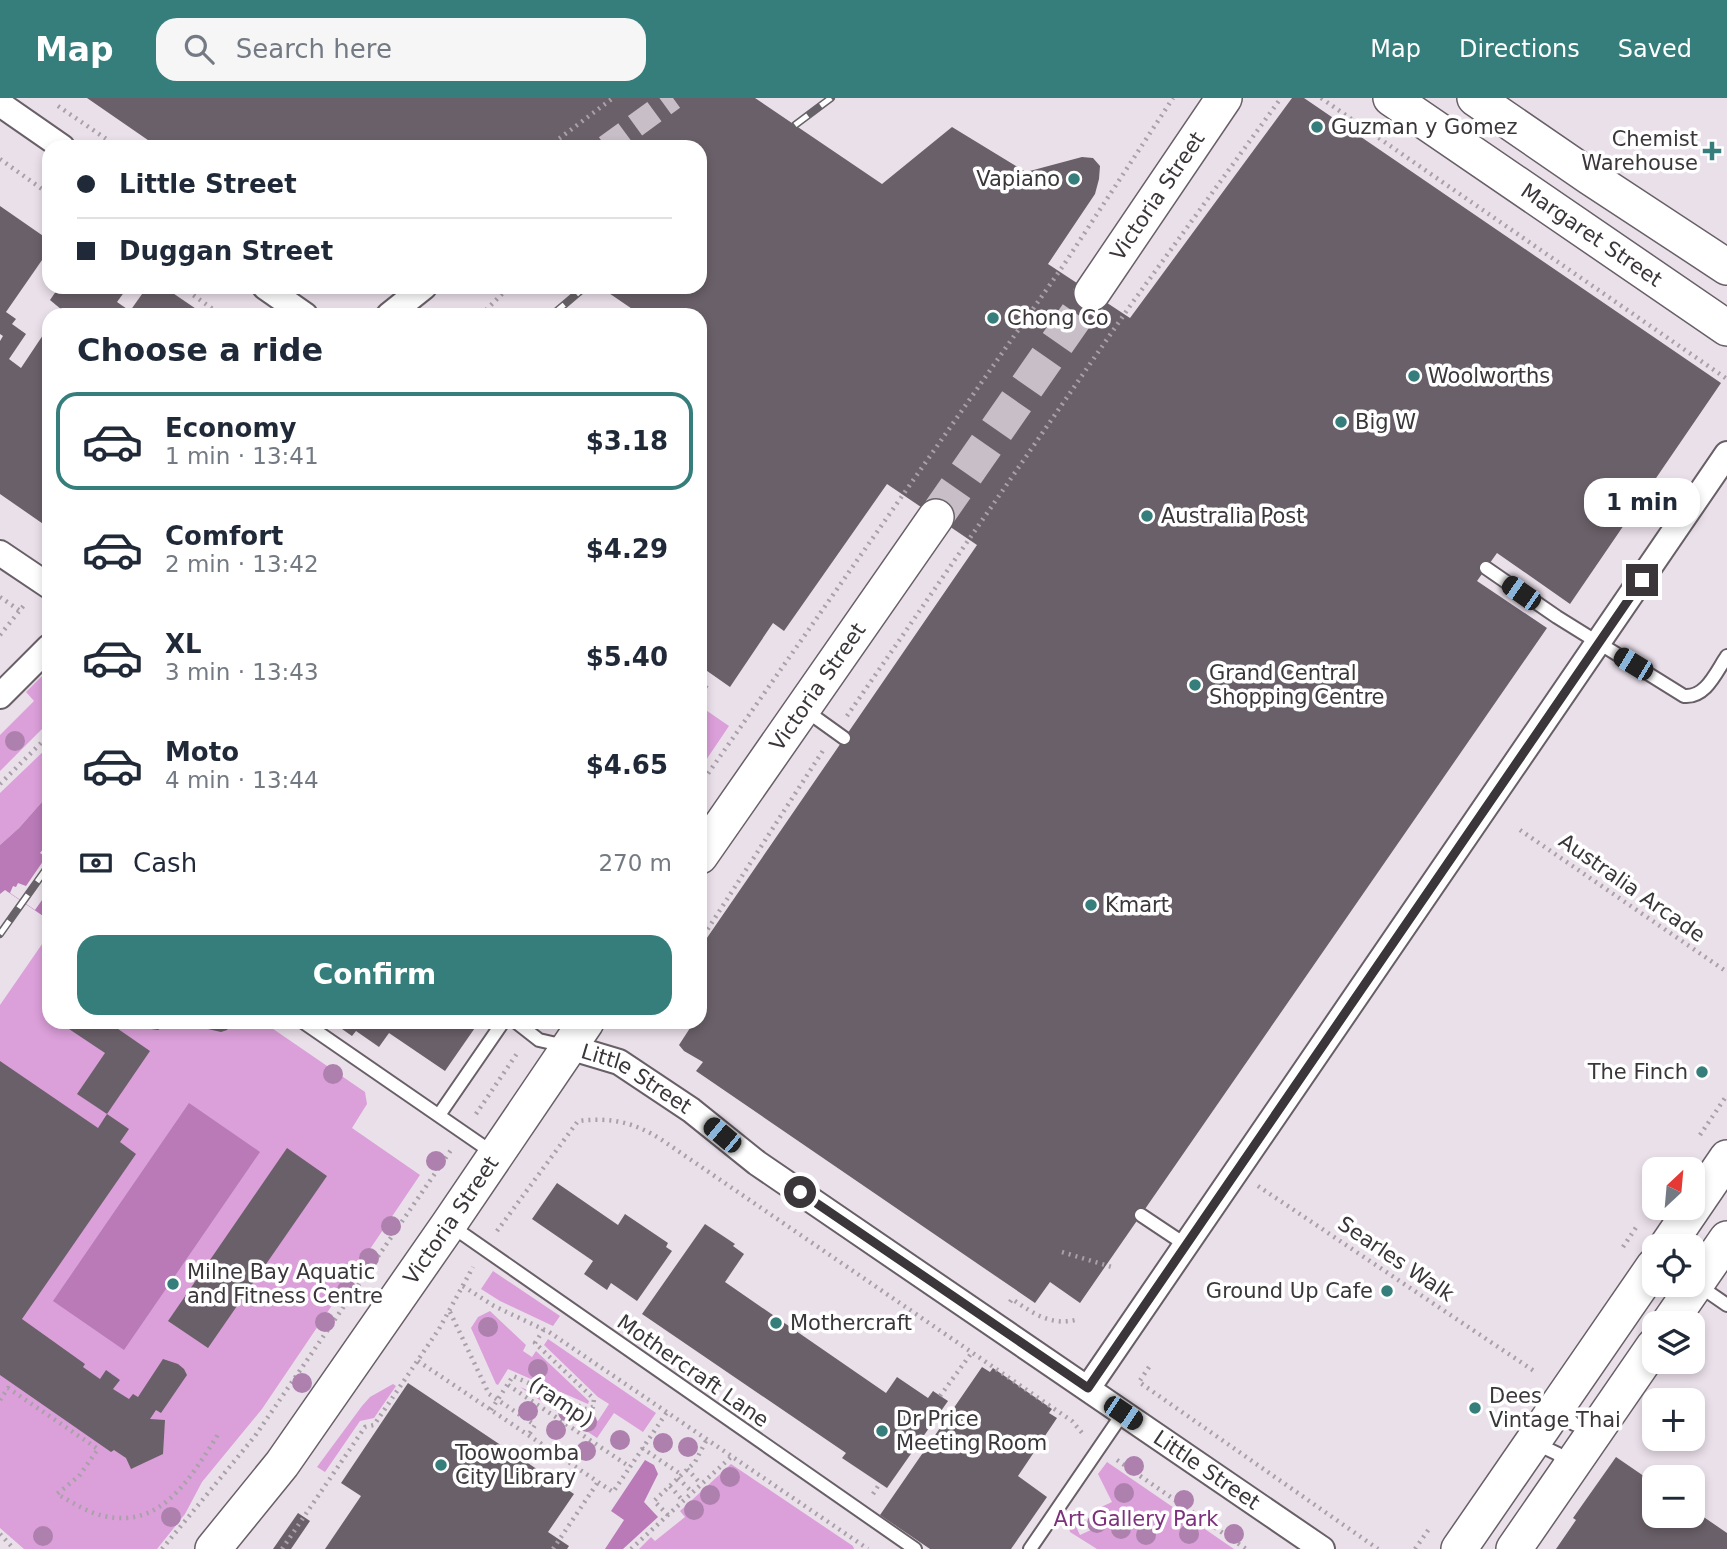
<!DOCTYPE html>
<html lang="en">
<head>
<meta charset="utf-8">
<style>
	:root { --surface:#fff; --page:#f6f6f7; --text:#1f2937; --muted:#747a83; --line:#e0e1e3; --accent:#357e7b }
	body { margin:0; font-family:"DejaVu Sans",sans-serif; background:var(--page); color:var(--text); height:100vh; display:flex; flex-direction:column; font-size:26px; white-space:nowrap }
	* { box-sizing:border-box; margin:0 }
	p { font-size:23px; color:var(--muted) }
	.icon { flex:none; width:38px; height:38px; fill:none; stroke:currentColor; stroke-width:2; stroke-linecap:round; stroke-linejoin:round }
	.map { position:relative; flex:1; overflow:hidden }
	.sheet { position:absolute; left:42px; top:210px; width:665px; height:721px; display:flex; flex-direction:column; background:var(--surface); border-radius:21px; box-shadow:0 4px 10px #0003 }
	.sheet>* { flex:none }
	.guide { position:absolute; left:42px; top:42px; width:665px; height:154px; border-radius:21px; box-shadow:0 4px 10px #0003; display:grid; align-content:center; height:154px; padding:0 35px; background:var(--surface) }
	.needle { width:46px; rotate:26deg }
	.buttons { position:absolute; left:1642px; top:1059px; display:grid; gap:14px }
	.buttons a { display:grid; place-items:center; width:63px; height:63px; border-radius:14px; background:var(--surface); box-shadow:0 4px 10px #0003; font-size:35px }
	.end { position:absolute; width:32px; height:32px; margin:-16px; border:9px solid #3a363a; background:#fff; box-shadow:0 0 0 4px #fff }
	.from { border-radius:50% }
	.bubble { position:absolute; height:49px; border-radius:21px; background:var(--surface); box-shadow:0 4px 10px #0003; font-size:23px; font-weight:700; line-height:49px; text-align:center }
	.car { position:absolute; width:21px; height:42px; margin:-21px -10px; border-radius:9px; box-shadow:0 0 5px 2px #0007; background:linear-gradient(#222 24%,#8ab4d8 0 40%,#222 0 76%,#8ab4d8 0 86%,#222 0) }
	.guide b { display:flex; align-items:center; gap:24px; height:66px; font-size:26px }
	.guide b+b { border-top:2px solid var(--line) }
	.guide i { width:18px; height:18px; background:var(--text) }
	ul { padding:0; list-style:none }
	li { display:flex; align-items:center; gap:21px; height:98px; margin:0 14px 10px; padding:0 21px; border:4px solid transparent; border-radius:21px }
	li div { flex:1 }
	li b { display:block; font-size:26px }
	li em { font-style:normal; font-weight:700 }
	li.selected { border-color:var(--accent) }
	li>.icon { width:63px; height:63px; stroke-width:1.5 }
	h2 { padding:0 35px; font-size:32px; line-height:84px }
	.pay { display:flex; align-items:center; gap:18px; height:77px; padding:0 35px; font-size:26px }
	.pay p { margin-inline-start:auto }
	.cta { display:flex; gap:14px; margin-top:auto; padding:14px 35px }
	.cta a { flex:1; height:80px; border-radius:21px; background:var(--accent); color:#fff; font-size:28px; font-weight:700; line-height:80px; text-align:center }
	header { display:flex; align-items:center; gap:42px; box-sizing:border-box; height:98px; padding:0 35px; background:var(--accent); color:#fff }
	header strong { font-size:33px }
	nav { display:flex; gap:38px; margin-inline-start:auto; font-size:24px }
	.search { width:490px; height:63px; background:var(--page); display:flex; align-items:center; gap:18px; box-sizing:border-box; padding:0 24px; border-radius:21px; color:var(--muted); font-size:26px }
	.map>svg:first-child { display:block }
	.green { fill:#db9fd9 }
	.water { fill:#b97ab7 }
	.pier { fill:#eae0ea }
	.building { fill:#6a6069 }
	.lines { fill:none; stroke-linecap:round; stroke-linejoin:round }
	.street-tunnel { stroke:#c7bec7; stroke-width:24; stroke-dasharray:24 12; stroke-linecap:butt }
	.secondary-tunnel { stroke:#c7bec7; stroke-width:35; stroke-dasharray:35 18; stroke-linecap:butt }
	.lane-casing { stroke:#685f67; stroke-width:16 }
	.street-casing { stroke:#685f67; stroke-width:28 }
	.secondary-casing { stroke:#685f67; stroke-width:38 }
	.path { stroke:#a8a1a8; stroke-width:4.5; stroke-dasharray:2 5; stroke-linecap:butt }
	.lane { stroke:#fff; stroke-width:12 }
	.street { stroke:#fff; stroke-width:24 }
	.secondary { stroke:#fff; stroke-width:35 }
	.rail-casing { stroke:#676267; stroke-width:8 }
	.rail { stroke:#fff; stroke-width:5; stroke-dasharray:16; stroke-linecap:butt }
	.tree { fill:#ae80ae }
	.route { stroke:#3a363a; stroke-width:9 }
	.poi-dot { fill:#357e7b; stroke:#fff; stroke-width:2.5 }
	.labels { text-anchor:middle; stroke-width:7; stroke-linejoin:round; paint-order:stroke }
	.poi-label { font-size:21px; fill:#3a363a; stroke:#fff; text-anchor:start }
	.street-label { font-size:21px; fill:#3a363a; stroke:#fff }
	.park-label { font-size:21px; fill:#7d317d; stroke:#fff }
</style>
</head>
<body>
<header>
<strong>Map</strong>
<div class="search"><svg class="icon" aria-label="search" viewBox="0 0 24 24"><circle cx="10" cy="10" r="6"/><path d="M15 15l6 6"/></svg>Search here</div>
<nav><a>Map</a><a>Directions</a><a>Saved</a></nav>
</header>
<div class="map">
<svg width="1727" height="1451" viewBox="0 0 1727 1451">
	<rect width="100%" height="100%" fill="#eae0ea"/>
	<path class="green" d="M49,571V624L0,673V637L34,603L26,594Z
		M700,608L729,628L700,671Z
		M49,648V696L19,730L0,747V695Z
		M49,836V924H263L365,994L367,1006L352,1030L420,1077L262,1311L202,1384L185,1416L157,1451H24L0,1430V907Z
		M493,1173L560,1218L553,1228L500,1203L481,1191Z
		M490,1213L526,1247L523,1253L532,1259L536,1253L589,1303L588,1306L508,1271L498,1287L496,1286L471,1230L478,1219Z
		M548,1241L656,1315L643,1334L614,1315L597,1340L520,1289L591,1318L598,1323L609,1306L598,1299L544,1247Z
		M393,1286L396,1288L374,1320L360,1323L325,1374L317,1369L362,1308L370,1299Z
		M1107,1364L1234,1451H1097L1070,1434L1068,1422L1071,1418L1080,1437L1093,1431L1089,1423L1102,1416L1099,1410L1112,1404L1098,1376Z
		M731,1366L853,1448L854,1451H639L651,1439L655,1443L685,1419L680,1413Z"/>
	<path class="water" d="M49,696V822L5,792L0,796V747L19,730Z
		M189,1005L260,1054L124,1252L53,1203Z
		M645,1362L654,1367L658,1376L644,1404L658,1419L623,1451H605L624,1422L611,1413Z"/>
	<path class="pier" d="M43,751L49,754V792L46,797L47,798L44,802H42L35,812L10,795L13,788L16,789L18,785L26,788L46,759L40,755Z"/>
	<path class="building" d="M87,0H755L882,86L952,29L1026,74L1082,59L1093,60L1100,68L1099,81L1095,96L1048,166L1130,220L1292,0H1304L1721,285L1570,506L1497,455L1477,483L1547,530L1080,1205L1050,1184L1035,1205L696,973L703,964L684,953L679,947L690,930L686,924H700V850L977,447L887,386L784,533L773,525L730,589L700,568V217H641L600,189H700V49H158Z
		M0,108L49,142V152L6,214L16,221L12,226L26,236L9,261L21,270L43,237L49,241V430L0,396V243L3,238L0,236Z
		M59,189H128L117,204L130,213L147,189H164L205,217H68L50,202Z
		M66,924H108L150,953L107,1016L129,1031L120,1044L136,1056L22,1221L85,1266L83,1269L100,1281L106,1272L120,1282L113,1291L129,1301L133,1296L138,1299L163,1261L178,1266L184,1271L187,1277L161,1315L156,1312L150,1321L165,1322L163,1356L131,1371L126,1360L114,1352L111,1354L0,1277V963L98,1030L107,1016L77,996L105,955L63,927Z
		M141,924H170L158,932L151,931Z
		M202,924H233L227,932L221,934L208,931Z
		M332,924H479L445,973L389,935L379,949L356,933L352,938Z
		M287,1050L327,1078L208,1250L168,1223Z
		M557,1085L618,1127L625,1116L668,1145L666,1149L672,1153L637,1203L611,1185L607,1192L584,1176L593,1163L532,1121Z
		M705,1126L735,1146L733,1148L744,1156L725,1184L886,1295L897,1279L928,1300L933,1293L948,1303L887,1390L842,1360L846,1355L642,1216Z
		M982,1269L990,1274L993,1270L1052,1311L1049,1315L1057,1320L1018,1378L1047,1399L1011,1451H930L880,1417Z
		M408,1285L574,1396L548,1434L569,1448L567,1451H325L361,1398L341,1385Z
		M1616,1359L1654,1385V1418H1692V1411L1727,1435V1451H1556L1576,1422L1573,1420Z
		M298,1415L310,1423L291,1451H273Z"/>
	<g class="lines">
		<path class="street-tunnel" d="M606,49L673,0"/>
		<path class="secondary-tunnel" d="M936,419L1092,195"/>
		<defs>
			<path id="lane" d="M1486,470L1557,519L1684,598C1706,600 1716,574 1727,558
				M805,612L844,640
				M303,924L493,1055
				M516,924L539,942L565,948
				M439,1017L503,924
				M1141,1117L1186,1147
				M450,1127L915,1451
				M1698,1187L1727,1207
				M1559,1309L1574,1326L1592,1332
				M1537,1346L1558,1356L1567,1371
				M1030,1451L1123,1315"/>
			<g id="street">
				<path d="M0,6L62,49"/>
				<path d="M265,189L305,217"/>
				<path d="M389,217L424,189"/>
				<path d="M0,455L49,488"/>
				<path d="M0,598L49,549"/>
				<path id="s1" d="M569,949L619,964L691,1012L757,1065L1322,1451"/>
				<path d="M1088,1290L1727,356"/>
			</g>
			<g id="secondary">
				<path id="s2" d="M1391,0L1727,230"/>
				<path d="M1475,0L1590,79L1727,169"/>
				<path id="s3" d="M1092,195L1224,0"/>
				<path id="s4" d="M700,758L936,419"/>
				<path d="M1667,1148L1727,1060"/>
				<path d="M1669,1225L1727,1141"/>
				<path id="s5" d="M213,1451L282,1366L449,1126L586,924"/>
				<path d="M1459,1451L1654,1168"/>
				<path d="M1514,1451L1654,1248"/>
			</g>
		</defs>
		<use href="#lane" class="lane-casing"/>
		<use href="#street" class="street-casing"/>
		<use href="#secondary" class="secondary-casing"/>
		<path class="path" d="M1321,0L1727,281
			M58,8L118,49
			M548,49L613,0
			M0,61L49,96
			M182,189L221,217
			M324,189L330,193L360,192L363,189
			M481,217L509,189
			M0,499L19,512
			M0,537L25,506
			M700,585L708,591
			M847,618L1130,208L1281,0
			M0,686L49,637
			M700,687L1063,168L1173,0
			M1520,732L1727,874
			M700,843L824,651
			M476,1016L518,954
			M1700,1037L1727,997
			M1258,1088L1537,1275
			M497,1133L578,1023C610,1019 634,1024 662,1042L1072,1323L1083,1336
			M1623,1149L1637,1128
			M1062,1154L1115,1170
			M463,1188L494,1208L549,1234L868,1451
			M1010,1204L1012,1201C1034,1216 1052,1229 1079,1221
			M450,1214L489,1296L535,1327L528,1338
			M418,1263L613,1394L630,1369
			M1149,1269L1139,1284L1378,1451
			M508,1287L630,1369L667,1314
			M940,1298L973,1253
			M0,1302L8,1290L98,1351L79,1378L57,1396C68,1402 79,1409 91,1414C158,1439 189,1382 219,1335
			M491,1312L513,1278L586,1311L593,1309L594,1301L535,1245L544,1231
			M642,1350L682,1377
			M1117,1362L1246,1451
			M687,1371L701,1386
			M678,1380L692,1394
			M670,1388L683,1403
			M873,1396L880,1385
			M668,1417L654,1403L695,1364L707,1341
			M0,1436L14,1451
			M162,1451L255,1338L451,1052
			M282,1451L365,1329L374,1327L439,1231L473,1169
			M553,1451L598,1384
			M631,1451L732,1358
			M1415,1451L1429,1431"/>
		<use href="#lane" class="lane"/>
		<use href="#street" class="street"/>
		<use href="#secondary" class="secondary"/>
		<defs>
			<path id="rail" d="M795,27L831,0
				M552,217L585,189
				M0,836L49,767"/>
		</defs>
		<use href="#rail" class="rail-casing"/>
		<use href="#rail" class="rail"/>
	</g>
	<g class="tree">
		<circle cx="15" cy="643" r="10"/>
		<circle cx="333" cy="976" r="10"/>
		<circle cx="436" cy="1063" r="10"/>
		<circle cx="391" cy="1128" r="10"/>
		<circle cx="369" cy="1160" r="10"/>
		<circle cx="347" cy="1192" r="10"/>
		<circle cx="325" cy="1224" r="10"/>
		<circle cx="488" cy="1229" r="10"/>
		<circle cx="538" cy="1271" r="10"/>
		<circle cx="302" cy="1285" r="10"/>
		<circle cx="528" cy="1313" r="10"/>
		<circle cx="568" cy="1314" r="10"/>
		<circle cx="587" cy="1324" r="10"/>
		<circle cx="556" cy="1332" r="10"/>
		<circle cx="620" cy="1342" r="10"/>
		<circle cx="663" cy="1345" r="10"/>
		<circle cx="688" cy="1349" r="10"/>
		<circle cx="586" cy="1353" r="10"/>
		<circle cx="1134" cy="1368" r="10"/>
		<circle cx="730" cy="1379" r="10"/>
		<circle cx="1124" cy="1395" r="10"/>
		<circle cx="710" cy="1397" r="10"/>
		<circle cx="1184" cy="1402" r="10"/>
		<circle cx="694" cy="1412" r="10"/>
		<circle cx="171" cy="1419" r="10"/>
		<circle cx="1097" cy="1425" r="10"/>
		<circle cx="1121" cy="1431" r="10"/>
		<circle cx="1189" cy="1436" r="10"/>
		<circle cx="1234" cy="1436" r="10"/>
		<circle cx="1146" cy="1437" r="10"/>
		<circle cx="43" cy="1438" r="10"/>
	</g>
	<g class="lines">
		<path class="route" d="M800,1094L1088,1290L1642,482"/>
	</g>
	<g class="poi-dot">
		<circle cx="1317" cy="29" r="7"/>
		<path d="M1708.5 42.5h7v7h7v7h-7v7h-7v-7h-7v-7h7z"/>
		<circle cx="1074" cy="81" r="7"/>
		<circle cx="993" cy="220" r="7"/>
		<circle cx="1414" cy="278" r="7"/>
		<circle cx="1341" cy="324" r="7"/>
		<circle cx="1147" cy="418" r="7"/>
		<circle cx="1195" cy="587" r="7"/>
		<circle cx="1091" cy="807" r="7"/>
		<circle cx="1702" cy="974" r="7"/>
		<circle cx="173" cy="1186" r="7"/>
		<circle cx="1387" cy="1193" r="7"/>
		<circle cx="776" cy="1225" r="7"/>
		<circle cx="1475" cy="1310" r="7"/>
		<circle cx="882" cy="1333" r="7"/>
		<circle cx="441" cy="1367" r="7"/>
	</g>
	<g class="labels">
		<g class="poi-label">
			<text x="1331" y="36">Guzman y Gomez</text>
			<text x="1698" y="48" text-anchor="end">Chemist<tspan x="1698" dy="24">Warehouse</tspan></text>
			<text x="1060" y="88" text-anchor="end">Vapiano</text>
			<text x="1007" y="227">Chong Co</text>
			<text x="1428" y="285">Woolworths</text>
			<text x="1355" y="331">Big W</text>
			<text x="1161" y="425">Australia Post</text>
			<text x="1209" y="582">Grand Central<tspan x="1209" dy="24">Shopping Centre</tspan></text>
			<text x="1105" y="814">Kmart</text>
			<text x="1688" y="981" text-anchor="end">The Finch</text>
			<text x="187" y="1181">Milne Bay Aquatic<tspan x="187" dy="24">and Fitness Centre</tspan></text>
			<text x="1373" y="1200" text-anchor="end">Ground Up Cafe</text>
			<text x="790" y="1232">Mothercraft</text>
			<text x="1489" y="1305">Dees<tspan x="1489" dy="24">Vintage Thai</tspan></text>
			<text x="896" y="1328">Dr Price<tspan x="896" dy="24">Meeting Room</tspan></text>
			<text x="455" y="1362">Toowoomba<tspan x="455" dy="24">City Library</tspan></text>
		</g>
		<g class="street-label">
			<text dy="7" stroke="none"><textPath href="#s3" startOffset="117">Victoria Street</textPath></text>
			<text dy="7" stroke="none"><textPath href="#s2" startOffset="243">Margaret Street</textPath></text>
			<text dy="7" stroke="none"><textPath href="#s4" startOffset="206">Victoria Street</textPath></text>
			<text transform="translate(1632 790) rotate(35)" y="7">Australia Arcade</text>
			<text dy="7" stroke="none"><textPath href="#s1" startOffset="75">Little Street</textPath></text>
			<text dy="7" stroke="none"><textPath href="#s5" startOffset="406">Victoria Street</textPath></text>
			<text transform="translate(1396 1161) rotate(34)" y="7">Searles Walk</text>
			<text transform="translate(693 1273) rotate(35)" y="7">Mothercraft Lane</text>
			<text transform="translate(561 1304) rotate(34)" y="7">(ramp)</text>
			<text dy="7" stroke="none"><textPath href="#s1" startOffset="768">Little Street</textPath></text>
		</g>
		<g class="park-label">
			<text x="1136" y="1428">Art Gallery Park</text>
		</g>
	</g>
</svg>
<div class="buttons">
<a><svg class="needle" viewBox="-14 -14 28 28"><path d="M0-13l5 13h-10z" fill="#e53935"/><path d="M0 13l5-13h-10z" fill="#747a83"/></svg></a>
<a><svg class="icon" aria-label="locate" viewBox="0 0 24 24"><circle cx="12" cy="12" r="6"/><path d="M12 2v4M12 18v4M2 12h4M18 12h4"/></svg></a>
<a><svg class="icon" aria-label="layers" viewBox="0 0 24 24"><path d="M12 4l9 5-9 5-9-5zM3 14l9 5 9-5"/></svg></a>
<a>+</a>
<a>−</a>
</div>
<i class="end from" style="left:800px;top:1094px"></i>
<i class="end" style="left:1642px;top:482px"></i>
<div class="bubble" style="left:1584px;top:380px;width:116px">1 min</div>
<i class="car" style="left:1521px;top:495px;rotate:305deg"></i>
<i class="car" style="left:1633px;top:566px;rotate:301deg"></i>
<i class="car" style="left:722px;top:1037px;rotate:310deg"></i>
<i class="car" style="left:1123px;top:1315px;rotate:124deg"></i>
<div class="guide">
<b><i class="from"></i>Little Street</b>
<b><i></i>Duggan Street</b>
</div>
<section class="sheet">
<h2>Choose a ride</h2>
<ul>
<li class="selected"><svg class="icon" aria-label="car" viewBox="0 0 24 24"><path d="M5 17H2v-5l4-1 3-4h7l3 4 3 1v5h-3M9 17h6M6 11h13"/><circle cx="7" cy="17" r="2"/><circle cx="17" cy="17" r="2"/></svg><div><b>Economy</b><p>1 min · 13:41</p></div><em>$3.18</em></li>
<li><svg class="icon" aria-label="car" viewBox="0 0 24 24"><path d="M5 17H2v-5l4-1 3-4h7l3 4 3 1v5h-3M9 17h6M6 11h13"/><circle cx="7" cy="17" r="2"/><circle cx="17" cy="17" r="2"/></svg><div><b>Comfort</b><p>2 min · 13:42</p></div><em>$4.29</em></li>
<li><svg class="icon" aria-label="car" viewBox="0 0 24 24"><path d="M5 17H2v-5l4-1 3-4h7l3 4 3 1v5h-3M9 17h6M6 11h13"/><circle cx="7" cy="17" r="2"/><circle cx="17" cy="17" r="2"/></svg><div><b>XL</b><p>3 min · 13:43</p></div><em>$5.40</em></li>
<li><svg class="icon" aria-label="car" viewBox="0 0 24 24"><path d="M5 17H2v-5l4-1 3-4h7l3 4 3 1v5h-3M9 17h6M6 11h13"/><circle cx="7" cy="17" r="2"/><circle cx="17" cy="17" r="2"/></svg><div><b>Moto</b><p>4 min · 13:44</p></div><em>$4.65</em></li>
</ul>
<div class="pay"><svg class="icon" aria-label="cash" viewBox="0 0 24 24"><path d="M3 7h18v10H3z"/><circle cx="12" cy="12" r="2"/></svg>Cash<p>270 m</p></div>
<div class="cta"><a>Confirm</a></div>
</section>
</div>
</body>
</html>
